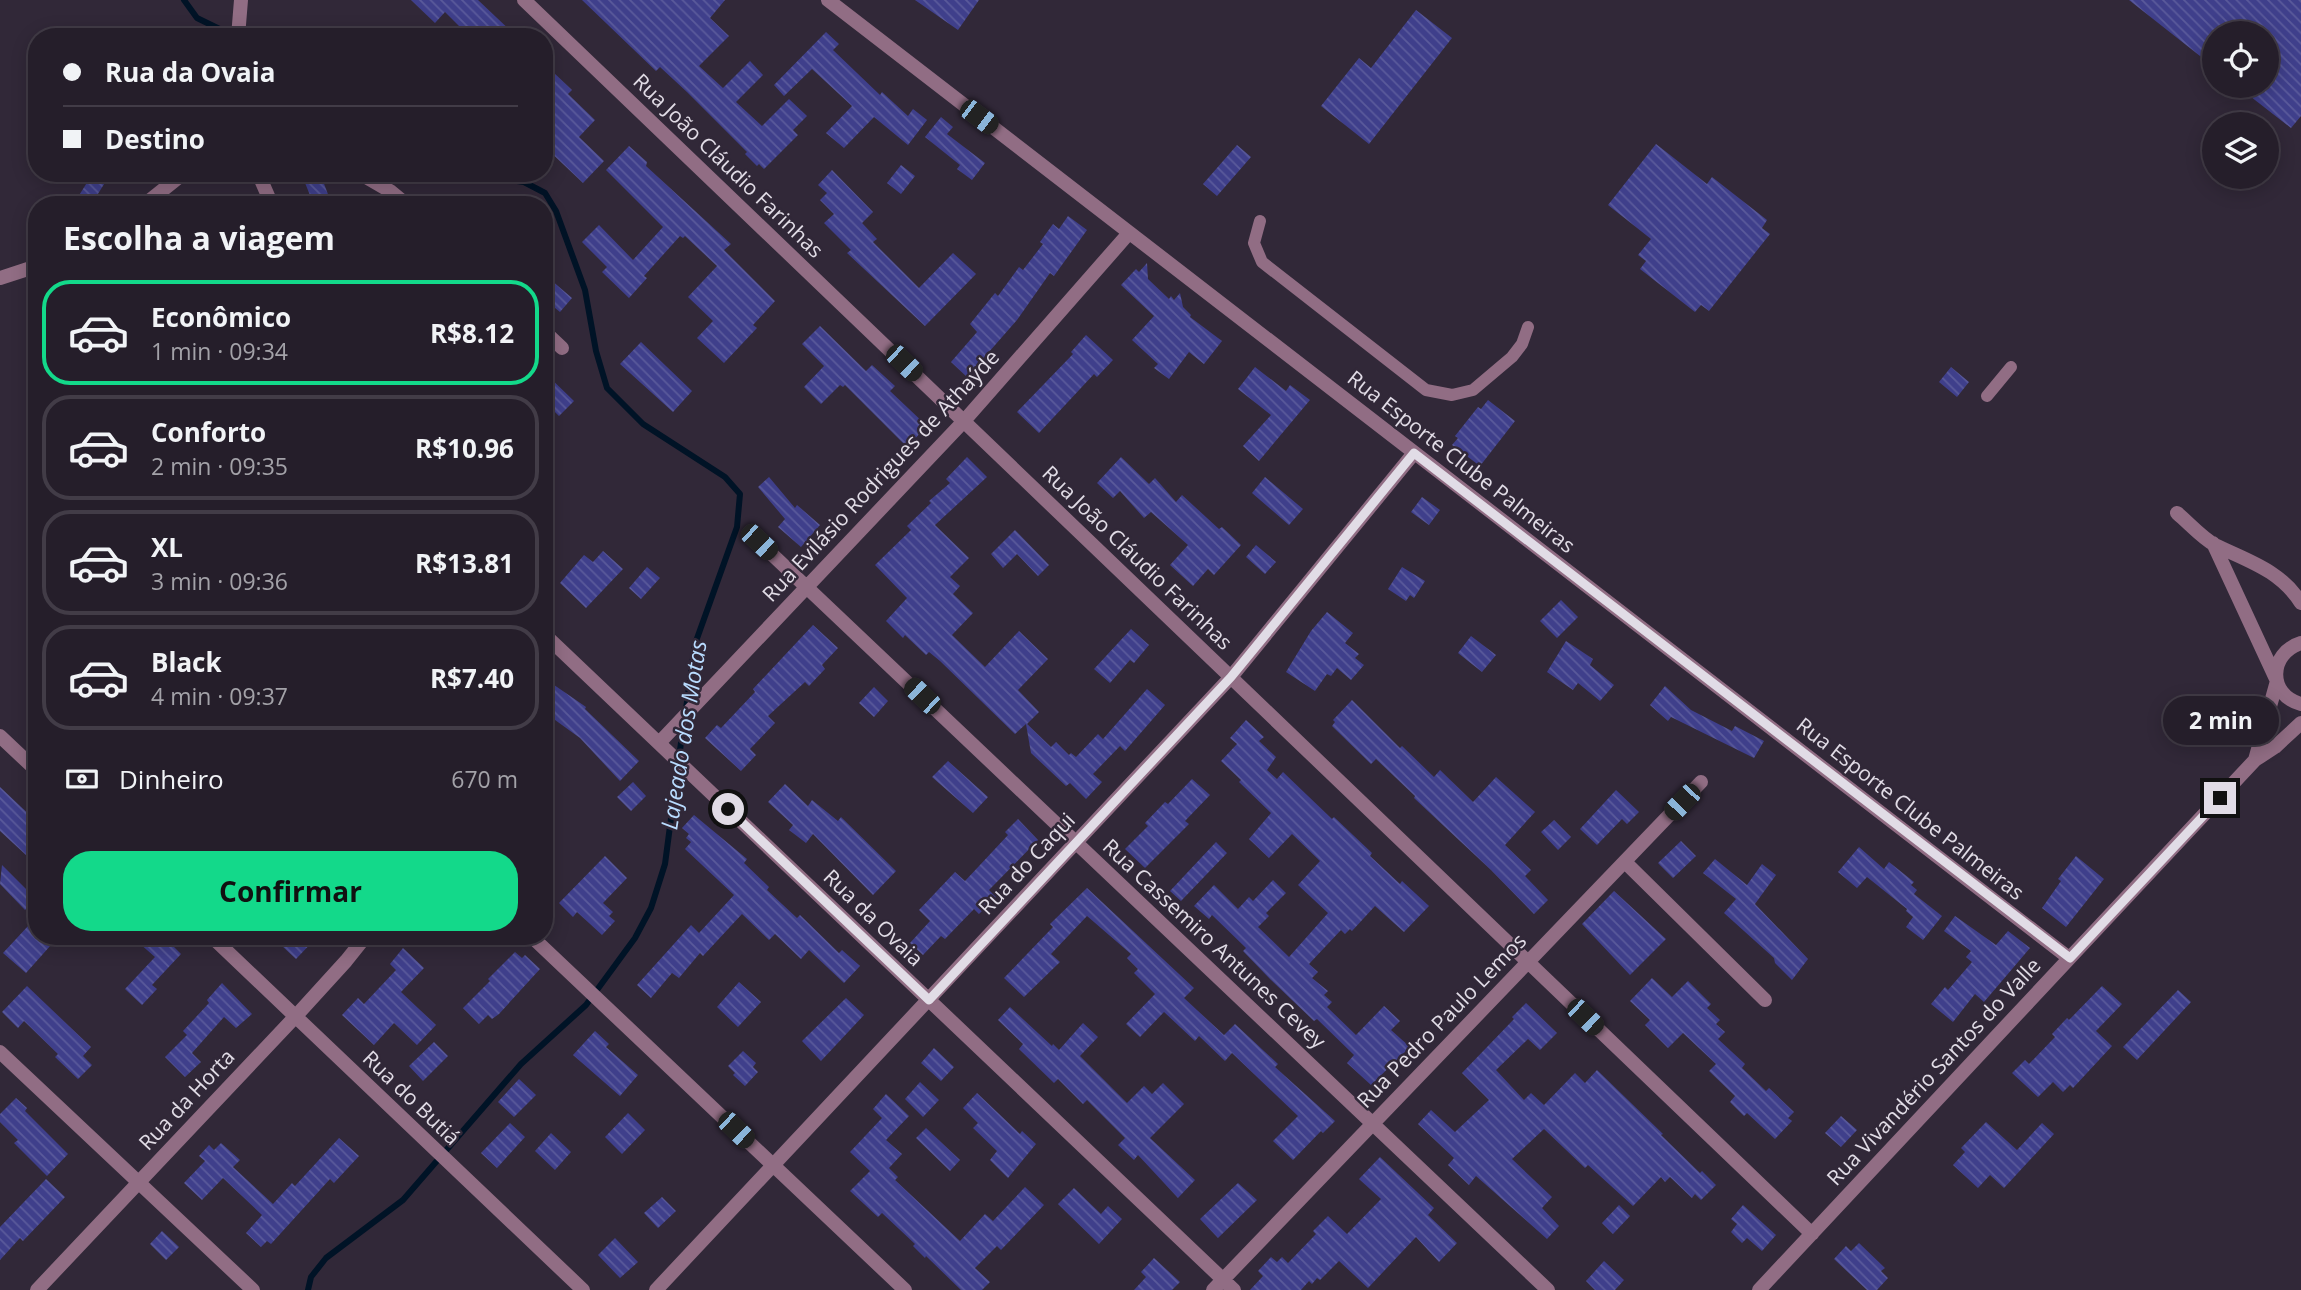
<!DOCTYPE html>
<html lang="pt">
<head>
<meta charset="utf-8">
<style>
	:root { --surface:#251e2a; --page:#312b36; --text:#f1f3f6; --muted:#a3a2a8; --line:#423c47; --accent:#13d98a }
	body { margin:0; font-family:"Open Sans",sans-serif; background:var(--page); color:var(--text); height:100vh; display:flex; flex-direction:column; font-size:26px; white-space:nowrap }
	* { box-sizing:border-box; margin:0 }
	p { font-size:23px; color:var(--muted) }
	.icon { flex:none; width:38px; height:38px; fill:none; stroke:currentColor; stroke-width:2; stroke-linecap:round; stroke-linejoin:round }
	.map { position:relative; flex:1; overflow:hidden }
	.panel { position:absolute; left:28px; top:196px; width:525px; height:749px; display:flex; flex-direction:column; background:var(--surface); border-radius:28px; box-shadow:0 4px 18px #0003,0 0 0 2px var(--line) }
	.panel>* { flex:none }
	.top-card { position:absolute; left:28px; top:28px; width:525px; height:154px; border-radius:28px; box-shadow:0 4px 18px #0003,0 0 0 2px var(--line); display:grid; align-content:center; height:154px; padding:0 35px; background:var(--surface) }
	.tools { position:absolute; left:2202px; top:21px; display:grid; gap:14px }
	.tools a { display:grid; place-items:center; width:77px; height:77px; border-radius:50%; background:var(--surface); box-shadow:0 4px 18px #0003,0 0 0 2px var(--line); font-size:35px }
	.end { position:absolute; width:32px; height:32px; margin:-16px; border:9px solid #e1dce6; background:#111; box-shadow:0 0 0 4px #111 }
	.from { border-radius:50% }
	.bubble { position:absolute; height:49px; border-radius:24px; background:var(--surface); box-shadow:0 4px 18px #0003,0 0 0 2px var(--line); font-size:23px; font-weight:700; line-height:49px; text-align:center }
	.car { position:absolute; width:21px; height:42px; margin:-21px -10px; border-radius:9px; box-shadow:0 0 5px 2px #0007; background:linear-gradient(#222 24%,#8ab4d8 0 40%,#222 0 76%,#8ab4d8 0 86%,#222 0) }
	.top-card b { display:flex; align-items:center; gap:24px; height:66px; font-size:26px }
	.top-card b+b { border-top:2px solid var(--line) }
	.top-card i { width:18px; height:18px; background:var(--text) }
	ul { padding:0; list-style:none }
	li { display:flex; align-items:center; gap:21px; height:105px; margin:0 14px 10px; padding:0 21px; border:4px solid var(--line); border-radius:28px }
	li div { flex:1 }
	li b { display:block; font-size:26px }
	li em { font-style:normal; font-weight:700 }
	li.current { border-color:var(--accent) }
	li>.icon { width:63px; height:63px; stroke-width:1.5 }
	h2 { padding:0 35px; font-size:32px; line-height:84px }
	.pay { display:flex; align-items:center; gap:18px; height:77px; padding:0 35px; font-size:26px }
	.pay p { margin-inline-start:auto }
	.primary-button { display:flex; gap:14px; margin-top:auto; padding:14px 35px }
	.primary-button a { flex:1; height:80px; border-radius:28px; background:var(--accent); color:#111; font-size:28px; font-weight:700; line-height:80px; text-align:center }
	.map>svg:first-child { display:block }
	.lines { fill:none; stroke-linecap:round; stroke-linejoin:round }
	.stream { stroke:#001326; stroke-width:6 }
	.building { fill:url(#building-back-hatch) }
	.lane { stroke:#916d84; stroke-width:12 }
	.street { stroke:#916d84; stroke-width:14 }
	.route { stroke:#e1dce6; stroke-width:9 }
	.labels { text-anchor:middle; stroke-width:5; stroke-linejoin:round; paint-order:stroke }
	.street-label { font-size:21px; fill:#e1dce6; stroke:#312838 }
	.water-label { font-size:23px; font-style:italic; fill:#b9dcff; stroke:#312838 }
</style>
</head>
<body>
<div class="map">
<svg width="2301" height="1290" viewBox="0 0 2301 1290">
	<defs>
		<pattern id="building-back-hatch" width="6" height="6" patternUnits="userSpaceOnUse" patternTransform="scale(1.75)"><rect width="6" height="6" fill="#3f3f8b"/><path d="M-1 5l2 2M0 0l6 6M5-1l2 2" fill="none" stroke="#5a5a9b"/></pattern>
	</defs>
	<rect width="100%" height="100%" fill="#312838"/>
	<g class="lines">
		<path class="stream" d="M184,0L197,18L236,37
			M478,173L490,177L524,182L545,193L556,211L585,290L596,351L607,388L643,424L725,477L740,494L737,527L695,644L686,709
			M308,1290L311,1277L326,1258L403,1200L521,1064L586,1005L635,938L651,908L665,864L684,720"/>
	</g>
	<path class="building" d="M411,0H478L517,37H470L445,12L435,23Z
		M582,0H725L710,18L729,36L699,66L723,88L750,61L763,75L736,102L762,126L789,99L807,116L793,130L798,135L764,169L759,164L757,166L745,154L747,152L687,92L660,67L656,71Z
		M915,0H979L958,30Z
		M2129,0H2301V116L2291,128L2237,86H2266V33H2214V67Z
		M1416,10L1452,38L1369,144L1321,106L1359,58L1371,68Z
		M826,32L839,44L833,50L880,95L882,92L908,116L913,109L927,120L908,145L874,117L844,148L826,133L852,106L812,69L784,96L774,85Z
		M554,73L572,90L568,94L595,120L579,137L604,161L583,183L544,146V84Z
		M941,117L953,127L947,134L985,163L972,180L957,169L960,165L925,137Z
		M1656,144L1707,184L1712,177L1767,220L1762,228L1770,234L1709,311L1701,305L1695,312L1640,269L1646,261L1638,255L1651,239L1608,205Z
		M1237,145L1251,157L1217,196L1203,184Z
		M629,146L647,162L646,166L731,244L724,250L775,301L753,325L757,328L724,363L697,338L713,321L688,297L717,266L685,236L683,238L680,236L644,276L647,278L629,298L602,272L607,267L582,242L599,225L633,260L663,227L606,170Z
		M901,165L915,176L901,194L887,183Z
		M832,170L873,212L862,223L877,239L873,242L919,288L953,253L976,274L925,326L847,253L851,250L824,223L834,214L820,200L827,193L818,185Z
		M93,173H111L91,205H73Z
		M301,173H320L332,205H314Z
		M1068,216L1087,230L1054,276L1050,273L1017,320L967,377L951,362L977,332L970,324L995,293L998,296L1019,267L1023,270L1043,244L1040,242L1053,224L1059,229Z
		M1147,263L1148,279L1169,299L1171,296L1174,300L1180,293L1183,307L1191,315L1190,317L1222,341L1204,364L1189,352L1169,379L1154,368L1158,364L1132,340L1154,316L1121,285L1136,269L1139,272Z
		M544,274L572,298L560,312L544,299Z
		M820,326L866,371L872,365L895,386L890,391L927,426L907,447L845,385L843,387L840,385L821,404L804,387L824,366L802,344Z
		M1086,335L1113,360L1097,377L1094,374L1039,433L1017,412L1073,354L1071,352Z
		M641,342L692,391L673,412L620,364Z
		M1255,367L1286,391L1290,385L1310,400L1259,461L1243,446L1271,415L1238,389Z
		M1951,367L1969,382L1957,397L1939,382Z
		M544,372L574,401L559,416L544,401Z
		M1488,400L1515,421L1480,466L1452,445L1458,438L1455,436L1478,407L1481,409Z
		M967,457L987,477L935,525L969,558L950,577L960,586L953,594L973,613L952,635L985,667L1019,631L1048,659L1018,690L1039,712L1027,724L1051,747L1056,742L1069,755L1071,753L1076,757L1098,734L1103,739L1147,689L1165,705L1125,751L1120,746L1093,774L1102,782L1086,799L1070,783L1066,786L1031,753L1026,724L1015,734L940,661L929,652L926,655L905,635L903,638L886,621L907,598L875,565L911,530L907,526L931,503L929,501L950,483L946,479Z
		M1121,457L1149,484L1155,478L1176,502L1182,495L1219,529L1222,527L1241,545L1214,575L1208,569L1193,586L1170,565L1188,545L1151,512L1144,518L1120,491L1113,498L1097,483Z
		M769,477L795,508L797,505L820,525L801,547L778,527L785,519L758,487Z
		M1265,477L1303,509L1289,525L1252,493Z
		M1422,497L1440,510L1429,525L1411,512Z
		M1015,530L1049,565L1038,576L1017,554L1003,568L991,554Z
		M1256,545L1276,562L1265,574L1246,557Z
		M603,551L623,569L586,608L560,583L584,555L593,562Z
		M647,567L660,578L641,599L629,588Z
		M1402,567L1425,581L1414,598L1410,595L1406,601L1388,589Z
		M1561,600L1578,617L1557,638L1540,621Z
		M1327,612L1353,633L1345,643L1359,654L1355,658L1364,665L1351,680L1337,668L1331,676L1327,674L1315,691L1286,672L1311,631Z
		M813,625L838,648L822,665L825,669L809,686L805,682L768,716L775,723L750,749L756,755L741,771L705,738L717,725L721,728L755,692L753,689Z
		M1131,629L1149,645L1134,663L1130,660L1110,683L1094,669Z
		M1471,636L1496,655L1482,672L1458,653Z
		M1566,641L1593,659L1590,665L1614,685L1600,701L1578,683L1573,690L1547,672Z
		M544,678L586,707L585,709L639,761L620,781L580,738L544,712Z
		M1665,686L1691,710L1732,731L1735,726L1764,741L1754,758L1671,717L1668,721L1650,705Z
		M874,687L888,701L874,717L859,703Z
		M1352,700L1400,748L1402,746L1434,777L1440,770L1473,802L1496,777L1535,812L1505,845L1531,870L1525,876L1548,900L1534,914L1491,870L1414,798L1415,796L1376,759L1371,764L1332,726L1335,722L1333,720Z
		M1246,720L1264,737L1259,741L1276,757L1267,770L1277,779L1283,772L1332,819L1334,817L1372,853L1370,856L1400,884L1402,881L1429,906L1404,932L1375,906L1352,931L1350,929L1345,934L1341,930L1309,964L1318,972L1312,978L1328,991L1324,995L1332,1002L1327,1007L1356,1035L1384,1006L1400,1021L1391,1030L1410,1047L1371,1085L1347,1063L1354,1055L1317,1019L1314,1021L1270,979L1243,951L1246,948L1212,915L1209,919L1194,906L1214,885L1238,909L1249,897L1253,901L1273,880L1286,893L1266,913L1269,916L1258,927L1289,957L1328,913L1298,885L1320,861L1292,834L1269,858L1249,839L1271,813L1239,782L1241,780L1221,761L1237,744L1230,738Z
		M948,761L988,797L973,813L932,777Z
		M1192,779L1210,795L1185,821L1189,824L1145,868L1125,849L1148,826L1145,823L1165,802L1168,804Z
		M633,782L646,796L631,811L617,797Z
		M785,784L808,806L812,800L838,821L841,817L896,871L873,895L813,834L806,843L789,830L793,825L768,802Z
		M0,787L37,822V843L26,855L0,831Z
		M1616,790L1639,812L1627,824L1622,819L1597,845L1580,829Z
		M694,815L747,859L744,863L769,887L767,890L797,918L800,915L839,953L842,950L860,966L844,983L809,950L801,959L775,934L769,940L742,914L703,956L700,953L679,978L672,973L651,998L637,985L691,925L699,933L734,895L685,849L691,842L686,838L689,834L682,828Z
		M1018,819L1038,840L989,890L996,897L979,914L974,909L945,939L941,936L923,955L910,943L930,921L919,910L955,872L965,881L1008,835L1005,832Z
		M1554,820L1571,837L1558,850L1541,832Z
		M1681,841L1696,856L1673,878L1658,863Z
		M1216,842L1227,853L1181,901L1170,891Z
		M1859,847L1884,869L1889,862L1914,882L1911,885L1917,890L1914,894L1942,916L1923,940L1906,927L1913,917L1906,911L1907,909L1867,877L1857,888L1838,872Z
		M605,856L627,878L603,903L613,912L609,916L615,921L602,935L577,912L573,917L559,903Z
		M2076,856L2104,879L2066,927L2042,908L2061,881L2058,879Z
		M1715,859L1747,885L1762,864L1776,875L1755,904L1808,959L1792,980L1775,963L1774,958L1724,913L1736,899L1703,873Z
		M2,865L36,899L25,910L0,884Z
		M1087,888L1194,988L1184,998L1224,1035L1235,1024L1278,1064L1275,1067L1335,1121L1323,1133L1321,1131L1293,1160L1273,1141L1298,1116L1232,1053L1225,1061L1199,1036L1195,1041L1164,1012L1140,1037L1126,1024L1155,994L1134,973L1138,969L1127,958L1131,954L1087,916L1051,954L1060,962L1024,997L1004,978L1053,927L1050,924Z
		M1614,891L1666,939L1630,975L1582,924Z
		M1955,916L1996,945L2008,931L2030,948L1984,1002L1975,994L1953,1022L1931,1004L1945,987L1948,990L1972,962L1966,957L1971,951L1944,931Z
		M29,925L37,932V936H41L51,945L26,973L3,953Z
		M131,936H163L181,954L152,985L157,989L142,1005L125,989L155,957Z
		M289,936H318L296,959L281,945Z
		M403,948L424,968L401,992L436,1025L417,1045L394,1023L374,1045L342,1015L358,998L364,1004L396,970L390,964Z
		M515,952L522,958L525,955L540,969L499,1014L492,1019L488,1015L479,1024L463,1008L490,981L488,979Z
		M1652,978L1672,997L1688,981L1711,1004L1707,1008L1720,1020L1716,1024L1725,1032L1718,1039L1745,1064L1742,1068L1766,1091L1769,1088L1794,1112L1788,1118L1792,1121L1775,1139L1747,1113L1744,1116L1730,1102L1735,1096L1709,1071L1716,1064L1683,1033L1668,1048L1645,1025L1650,1020L1630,1001Z
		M739,982L761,1002L738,1027L717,1007Z
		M222,983L252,1014L236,1028L224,1017L192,1053L201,1062L185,1077L165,1057L187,1035L183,1031L209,1003L207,1000Z
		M27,986L91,1047L83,1056L92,1065L78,1079L55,1057L58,1054L24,1021L18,1028L2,1012Z
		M2102,986L2122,1004L2096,1031L2112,1046L2073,1088L2070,1085L2063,1092L2053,1082L2038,1097L2012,1073L2025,1060L2029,1064L2055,1037L2052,1034L2067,1018L2069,1020Z
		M2178,990L2191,1002L2137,1060L2123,1047Z
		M846,998L864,1015L821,1061L802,1041Z
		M1526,1003L1557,1033L1540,1050L1528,1039L1496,1070L1524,1100L1531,1093L1544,1105L1575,1073L1585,1083L1597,1070L1663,1134L1661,1135L1700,1173L1702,1171L1716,1185L1701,1200L1695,1194L1692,1198L1670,1177L1665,1182L1661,1177L1633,1206L1588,1165L1585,1168L1544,1129L1512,1159L1552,1197L1542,1208L1559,1226L1547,1239L1476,1176L1469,1185L1448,1165L1454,1158L1418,1124L1431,1110L1455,1132L1489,1100L1462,1073L1514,1019L1512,1017Z
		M1010,1007L1052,1046L1053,1044L1059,1050L1083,1023L1098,1037L1080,1056L1127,1103L1144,1086L1152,1094L1163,1083L1184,1104L1150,1138L1195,1180L1178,1198L1138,1155L1134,1160L1118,1145L1125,1138L1087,1100L1083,1104L1058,1079L1054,1083L1019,1049L1023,1044L998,1020Z
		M595,1031L609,1044L606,1047L638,1075L620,1096L573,1055Z
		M434,1042L448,1056L423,1081L409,1066Z
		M934,1048L954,1067L941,1081L921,1063Z
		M743,1051L756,1063L753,1067L758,1072L745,1086L733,1075L735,1073L728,1066Z
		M519,1079L536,1095L514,1117L498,1102Z
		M920,1082L939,1100L923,1117L905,1099Z
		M977,1093L1020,1134L1022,1131L1036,1144L1008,1178L990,1160L997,1151L973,1128L978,1123L963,1108Z
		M886,1094L909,1116L886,1140L902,1154L889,1168L898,1177L895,1180L960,1241L985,1214L993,1221L1025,1187L1044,1205L1001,1250L997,1246L975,1268L990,1282L982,1290H961L926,1256L925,1258L913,1246L915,1244L882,1213L878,1217L850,1191L870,1171L850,1152L882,1118L873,1109Z
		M16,1098L27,1108L25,1111L68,1154L47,1176L14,1143L18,1140L0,1122V1114Z
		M628,1113L645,1130L622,1154L605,1137Z
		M1841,1116L1857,1130L1841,1147L1825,1133Z
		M1986,1122L2017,1150L2042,1123L2054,1134L2004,1188L1990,1175L1978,1188L1953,1165L1965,1152L1961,1148Z
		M510,1123L525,1137L497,1168L481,1153Z
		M926,1128L960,1160L950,1171L916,1138Z
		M551,1133L571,1152L555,1170L535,1151Z
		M339,1138L359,1156L334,1183L330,1179L271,1244L267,1241L261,1247L246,1233L262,1215L223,1178L202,1200L184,1183L205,1161L199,1156L209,1145L214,1150L221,1143L240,1160L233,1167L273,1204L292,1183L295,1186Z
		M1380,1157L1434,1208L1428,1215L1457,1243L1439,1262L1416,1237L1368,1288L1339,1261L1320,1280L1317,1278L1312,1284L1309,1281L1301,1290H1250L1263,1276L1258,1271L1271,1257L1277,1262L1282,1257L1288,1263L1316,1234L1313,1231L1328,1216L1347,1234L1381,1199L1359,1179Z
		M46,1179L65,1197L23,1241L20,1238L0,1260V1227Z
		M1238,1183L1257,1200L1218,1238L1200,1219Z
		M1074,1188L1101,1214L1108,1206L1122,1219L1099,1244L1058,1204Z
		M662,1197L676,1211L658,1228L644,1213Z
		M1619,1205L1630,1216L1613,1234L1602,1223Z
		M1743,1205L1776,1235L1762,1251L1747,1238L1742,1243L1731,1232L1737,1224L1731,1219Z
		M162,1231L179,1247L166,1260L150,1244Z
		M615,1238L638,1262L620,1278L598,1255Z
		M1859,1243L1885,1268L1881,1271L1888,1278L1877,1290H1867L1834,1259L1846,1246L1851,1251Z
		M1154,1258L1180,1282L1172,1290H1134L1146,1277L1141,1272Z
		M1604,1261L1624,1280L1615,1290H1595L1586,1281Z"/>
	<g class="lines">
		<path class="lane" d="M1260,221L1254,243L1262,262L1426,390L1452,395L1473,390L1512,357L1522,344L1528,327
			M1987,396L2011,367"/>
		<path class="street" d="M524,0L1812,1234
			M828,0L2069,958
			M238,37L241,0
			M258,173L272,205
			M359,173L390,191L407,205
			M144,205L184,173
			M0,278L37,266
			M544,331L562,348
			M2177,513C2189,523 2201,537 2215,545C2248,561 2280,570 2301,603
			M759,542L1548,1290
			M2213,543L2277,681L2255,760
			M544,634L1234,1290
			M2301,643C2269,653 2267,695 2301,704
			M0,736L37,771
			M659,743L964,421L1129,233
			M1625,862L1765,1000
			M211,936L583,1290
			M531,936L905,1290
			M0,1052L253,1290
			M37,1290L295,1017L346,961L366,936
			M656,1290L1231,677L1414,453
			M1213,1290L1701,782
			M1759,1290L2255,760L2275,747L2301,723"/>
	</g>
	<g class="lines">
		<path class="route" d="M728,809L929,1000L1231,677L1414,453L2070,958L2220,798"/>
	</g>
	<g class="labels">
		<g class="street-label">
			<text transform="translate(728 166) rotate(44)" y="7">Rua João Cláudio Farinhas</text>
			<text transform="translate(1461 462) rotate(38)" y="7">Rua Esporte Clube Palmeiras</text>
			<text transform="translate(881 476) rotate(-47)" y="7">Rua Evilásio Rodrigues de Athaýde</text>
			<text transform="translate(1137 558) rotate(44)" y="7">Rua João Cláudio Farinhas</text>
			<text transform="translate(1910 809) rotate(38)" y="7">Rua Esporte Clube Palmeiras</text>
			<text transform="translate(1027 864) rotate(-47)" y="7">Rua do Caqui</text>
			<text transform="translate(873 918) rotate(44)" y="7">Rua da Ovaia</text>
			<text transform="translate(1214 944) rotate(43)" y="7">Rua Cassemiro Antunes Cevey</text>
			<text transform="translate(1442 1021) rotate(-46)" y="7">Rua Pedro Paulo Lemos</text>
			<text transform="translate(1934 1072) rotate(-47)" y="7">Rua Vivandério Santos do Valle</text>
			<text transform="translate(411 1098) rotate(44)" y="7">Rua do Butiá</text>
			<text transform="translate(187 1100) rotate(-47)" y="7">Rua da Horta</text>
		</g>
		<g class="water-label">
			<text transform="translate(684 735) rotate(-81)" y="8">Lajeado dos Motas</text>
		</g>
	</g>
</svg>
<div class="tools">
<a><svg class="icon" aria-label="locate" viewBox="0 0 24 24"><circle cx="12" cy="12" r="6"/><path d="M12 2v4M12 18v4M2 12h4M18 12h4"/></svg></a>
<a><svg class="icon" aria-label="layers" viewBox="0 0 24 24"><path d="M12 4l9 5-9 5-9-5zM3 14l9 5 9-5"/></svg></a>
</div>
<i class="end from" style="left:728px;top:809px"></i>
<i class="end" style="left:2220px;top:798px"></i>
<div class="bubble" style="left:2163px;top:696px;width:116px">2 min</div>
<i class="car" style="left:979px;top:117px;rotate:127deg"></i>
<i class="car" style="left:904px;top:363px;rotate:134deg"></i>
<i class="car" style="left:759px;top:542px;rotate:133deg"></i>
<i class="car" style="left:922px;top:696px;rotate:314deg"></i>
<i class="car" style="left:1682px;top:802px;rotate:224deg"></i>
<i class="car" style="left:1585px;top:1017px;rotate:134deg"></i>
<i class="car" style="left:736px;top:1130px;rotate:134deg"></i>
<div class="top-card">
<b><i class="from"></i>Rua da Ovaia</b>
<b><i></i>Destino</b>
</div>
<section class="panel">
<h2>Escolha a viagem</h2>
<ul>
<li class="current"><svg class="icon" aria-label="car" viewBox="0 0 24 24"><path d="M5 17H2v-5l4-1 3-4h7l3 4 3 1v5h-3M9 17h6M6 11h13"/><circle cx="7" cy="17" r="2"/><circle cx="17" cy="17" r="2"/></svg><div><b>Econômico</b><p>1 min · 09:34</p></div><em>R$8.12</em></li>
<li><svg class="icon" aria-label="car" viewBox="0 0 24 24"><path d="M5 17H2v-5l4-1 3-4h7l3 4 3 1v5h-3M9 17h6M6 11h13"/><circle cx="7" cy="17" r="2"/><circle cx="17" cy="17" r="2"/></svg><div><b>Conforto</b><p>2 min · 09:35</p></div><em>R$10.96</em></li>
<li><svg class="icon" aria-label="car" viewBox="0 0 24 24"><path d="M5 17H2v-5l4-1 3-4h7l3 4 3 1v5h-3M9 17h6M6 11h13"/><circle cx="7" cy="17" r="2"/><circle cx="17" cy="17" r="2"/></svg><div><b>XL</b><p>3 min · 09:36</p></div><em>R$13.81</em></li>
<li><svg class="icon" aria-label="car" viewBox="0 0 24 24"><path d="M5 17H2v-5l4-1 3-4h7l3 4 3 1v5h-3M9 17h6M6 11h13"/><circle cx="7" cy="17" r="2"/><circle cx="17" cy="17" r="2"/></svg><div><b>Black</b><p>4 min · 09:37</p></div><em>R$7.40</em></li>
</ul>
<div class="pay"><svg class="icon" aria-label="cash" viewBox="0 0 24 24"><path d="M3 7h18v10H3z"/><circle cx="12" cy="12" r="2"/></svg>Dinheiro<p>670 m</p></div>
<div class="primary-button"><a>Confirmar</a></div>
</section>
</div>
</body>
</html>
